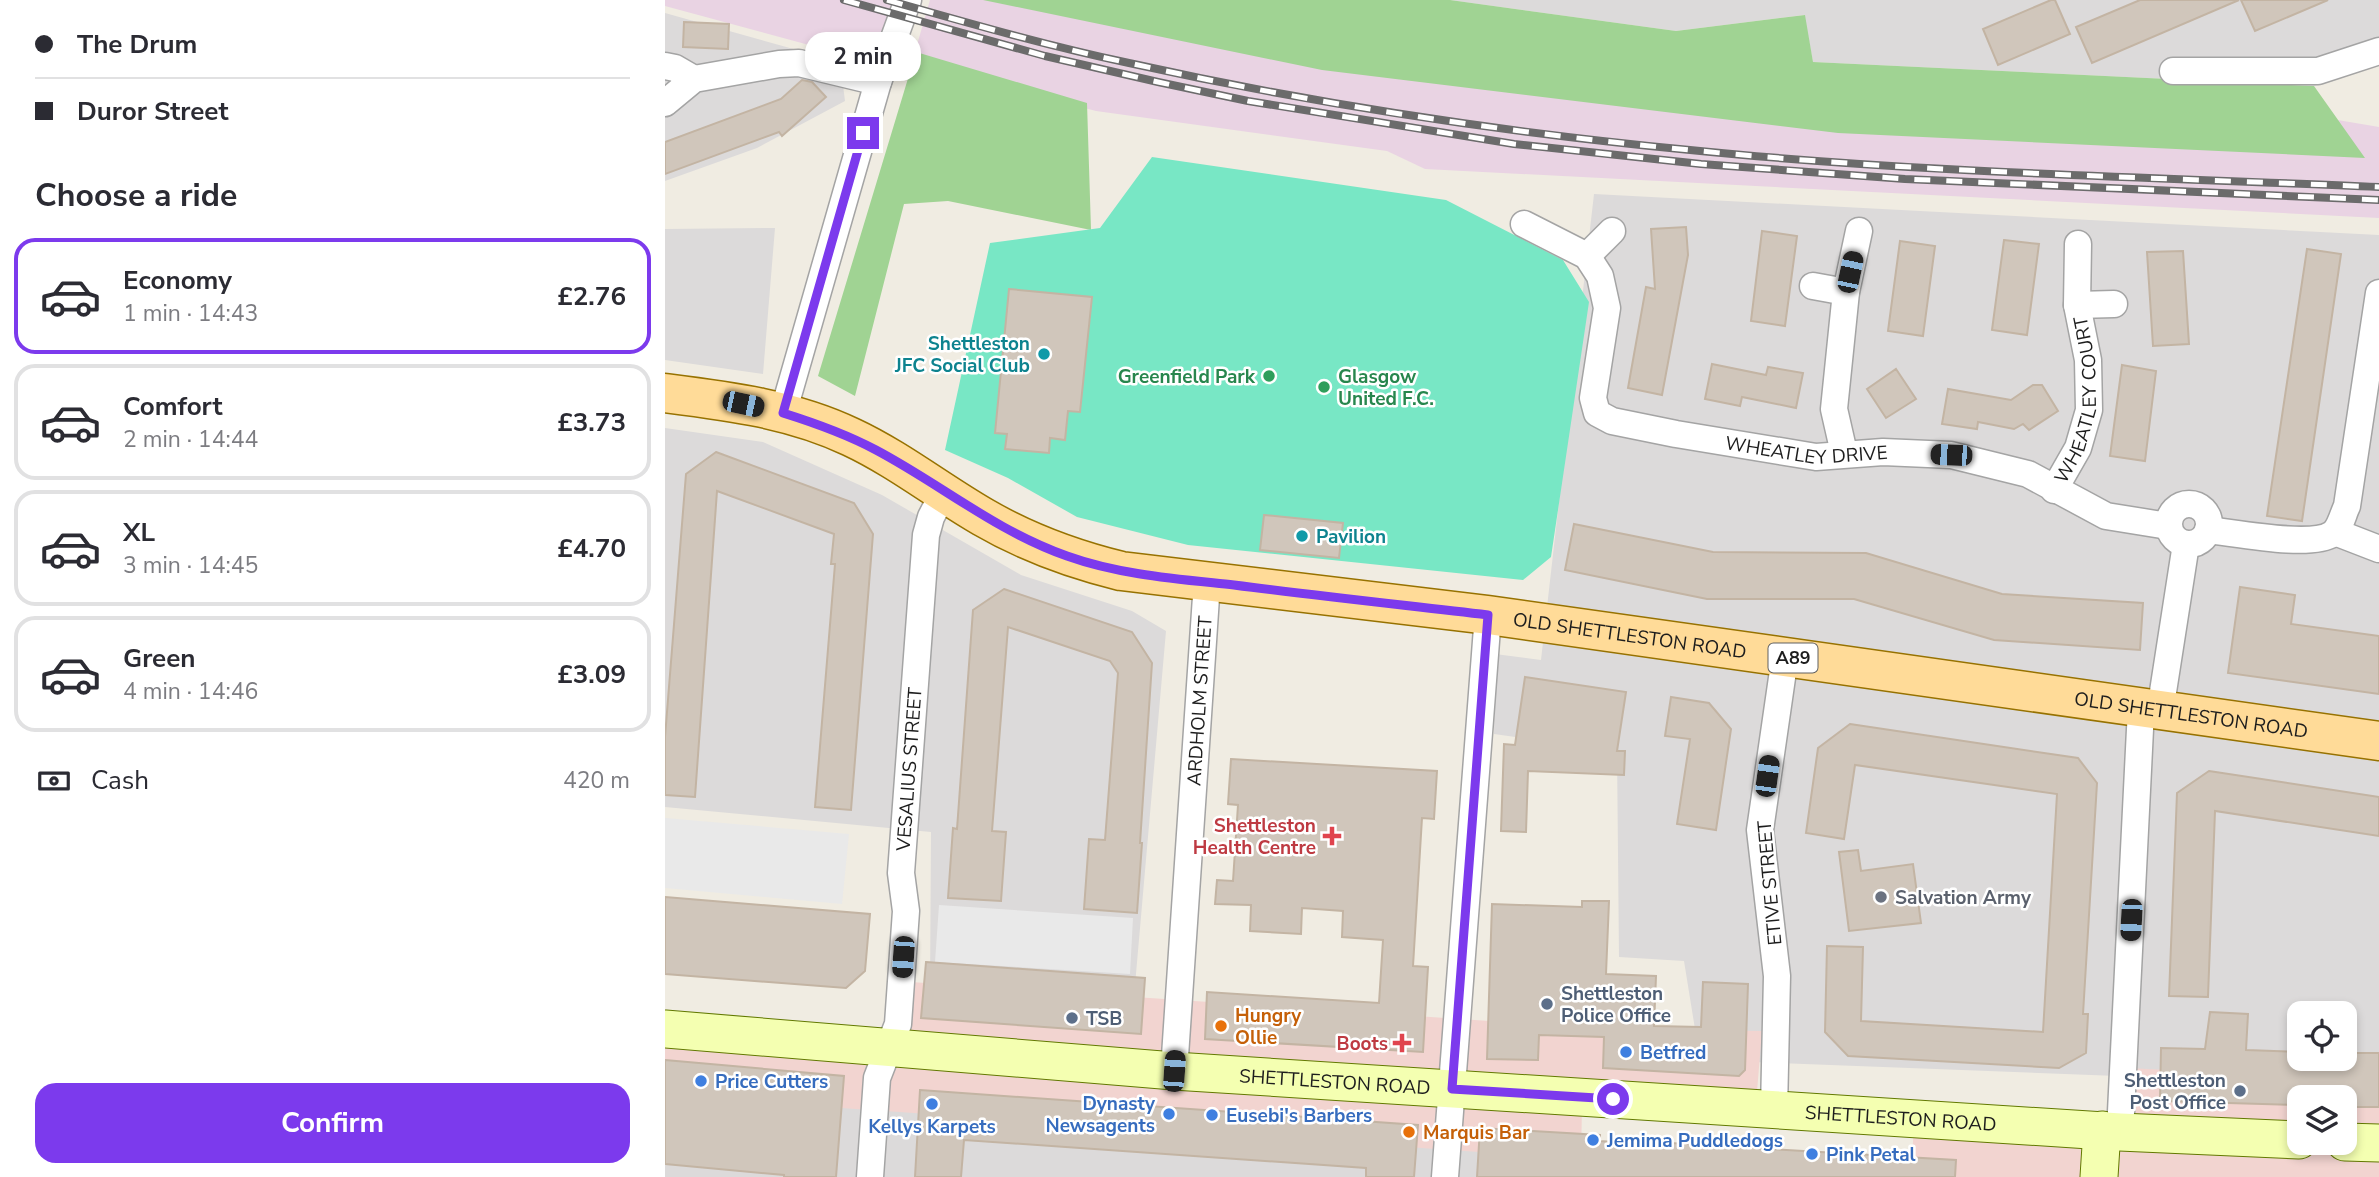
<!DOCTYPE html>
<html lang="en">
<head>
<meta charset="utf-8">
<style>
	:root { --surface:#fff; --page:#f7f7f7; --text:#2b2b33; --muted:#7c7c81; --line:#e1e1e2; --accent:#7c3aed }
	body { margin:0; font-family:"Nunito Sans",sans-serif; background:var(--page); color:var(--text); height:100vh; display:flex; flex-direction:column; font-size:26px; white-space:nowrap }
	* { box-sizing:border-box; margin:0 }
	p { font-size:23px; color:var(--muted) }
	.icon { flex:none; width:38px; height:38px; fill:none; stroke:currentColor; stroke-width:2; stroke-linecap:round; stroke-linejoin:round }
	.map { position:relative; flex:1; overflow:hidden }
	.sheet { display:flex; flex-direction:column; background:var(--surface); width:665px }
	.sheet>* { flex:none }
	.banner { display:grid; align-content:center; height:154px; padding:0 35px; background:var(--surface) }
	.fabs { position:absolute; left:1622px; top:1001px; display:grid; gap:14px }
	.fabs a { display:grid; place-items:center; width:70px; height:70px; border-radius:14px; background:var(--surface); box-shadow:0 4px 10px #0003; font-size:35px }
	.end { position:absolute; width:32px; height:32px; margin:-16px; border:9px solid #7c3aed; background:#fff; box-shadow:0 0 0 4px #fff }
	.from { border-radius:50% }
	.bubble { position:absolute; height:49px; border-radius:21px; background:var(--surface); box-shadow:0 4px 10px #0003; font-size:23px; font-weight:700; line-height:49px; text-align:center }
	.car { position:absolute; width:21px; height:42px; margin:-21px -10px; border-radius:9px; box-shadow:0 0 5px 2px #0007; background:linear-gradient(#222 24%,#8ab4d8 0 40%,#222 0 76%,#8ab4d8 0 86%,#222 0) }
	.banner b { display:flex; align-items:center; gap:24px; height:66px; font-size:26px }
	.banner b+b { border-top:2px solid var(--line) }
	.banner i { width:18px; height:18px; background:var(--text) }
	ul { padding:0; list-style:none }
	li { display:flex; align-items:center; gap:21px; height:116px; margin:0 14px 10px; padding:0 21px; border:4px solid var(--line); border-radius:21px }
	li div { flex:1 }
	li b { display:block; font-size:26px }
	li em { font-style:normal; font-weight:700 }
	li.current { border-color:var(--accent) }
	li>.icon { width:63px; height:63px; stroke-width:1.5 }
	h2 { padding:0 35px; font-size:32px; line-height:84px }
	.pay { display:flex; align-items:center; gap:18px; height:77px; padding:0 35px; font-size:26px }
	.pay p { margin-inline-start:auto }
	.action { display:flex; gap:14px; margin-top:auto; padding:14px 35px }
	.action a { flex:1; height:80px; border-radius:21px; background:var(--accent); color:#fff; font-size:28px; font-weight:700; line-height:80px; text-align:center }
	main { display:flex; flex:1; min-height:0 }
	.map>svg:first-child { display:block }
	.residential { fill:#dcdada; fill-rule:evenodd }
	.commercial { fill:#f2d4d0; fill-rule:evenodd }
	.industrial { fill:#e9d3e3 }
	.forest { fill:#a0d393 }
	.pitch { fill:#78e7c5 }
	.parking { fill:#e9e9e9 }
	.building { fill:#d0c6bb; stroke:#c3b4a3; stroke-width:2 }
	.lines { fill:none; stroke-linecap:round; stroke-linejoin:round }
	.street-casing { stroke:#a4a4a4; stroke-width:29 }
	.secondary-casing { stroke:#627900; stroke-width:39 }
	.primary-casing { stroke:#977200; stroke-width:41 }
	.street { stroke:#fff; stroke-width:26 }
	.secondary { stroke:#f4ffb1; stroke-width:37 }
	.primary { stroke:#ffdb98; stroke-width:38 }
	.rail-casing { stroke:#6b6b6b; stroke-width:8 }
	.rail { stroke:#fff; stroke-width:5; stroke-dasharray:16; stroke-linecap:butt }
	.route { stroke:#7c3aed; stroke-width:9 }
	.culture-dot { fill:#0f9aa8; stroke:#fff; stroke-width:2.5 }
	.leisure-dot { fill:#2e9e5b; stroke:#fff; stroke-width:2.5 }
	.health-dot { fill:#e0444e; stroke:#fff; stroke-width:2.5 }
	.worship-dot { fill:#6b7280; stroke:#fff; stroke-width:2.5 }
	.service-dot { fill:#5c6f8a; stroke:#fff; stroke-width:2.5 }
	.food-dot { fill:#e8710a; stroke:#fff; stroke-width:2.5 }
	.shop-dot { fill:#3f7fe0; stroke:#fff; stroke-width:2.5 }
	.labels { text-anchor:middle; stroke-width:5; stroke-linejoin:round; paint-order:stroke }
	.shield { fill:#fff; stroke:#616161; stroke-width:2 }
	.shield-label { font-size:18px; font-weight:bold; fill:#1d1d1d }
	.culture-label { font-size:19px; font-weight:bold; fill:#0d838f; stroke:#fff; text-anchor:end }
	.leisure-label { font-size:19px; font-weight:bold; fill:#27864d; stroke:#fff; text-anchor:end }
	.street-label { font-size:19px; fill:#1d1d1d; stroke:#fff }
	.health-label { font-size:19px; font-weight:bold; fill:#be3a42; stroke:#fff; text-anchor:end }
	.worship-label { font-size:19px; font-weight:bold; fill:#5b616d; stroke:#fff; text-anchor:start }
	.service-label { font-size:19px; font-weight:bold; fill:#4e5e75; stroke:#fff; text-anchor:start }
	.food-label { font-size:19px; font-weight:bold; fill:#c56008; stroke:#fff; text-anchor:start }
	.shop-label { font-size:19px; font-weight:bold; fill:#366cbe; stroke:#fff; text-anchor:start }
</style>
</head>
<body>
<main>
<section class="sheet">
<div class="banner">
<b><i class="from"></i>The Drum</b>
<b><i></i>Duror Street</b>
</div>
<h2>Choose a ride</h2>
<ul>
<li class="current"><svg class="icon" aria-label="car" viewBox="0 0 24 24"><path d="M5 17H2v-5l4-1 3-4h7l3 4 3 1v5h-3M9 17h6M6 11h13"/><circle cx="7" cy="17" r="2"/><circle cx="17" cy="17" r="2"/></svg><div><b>Economy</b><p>1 min · 14:43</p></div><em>£2.76</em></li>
<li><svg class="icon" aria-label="car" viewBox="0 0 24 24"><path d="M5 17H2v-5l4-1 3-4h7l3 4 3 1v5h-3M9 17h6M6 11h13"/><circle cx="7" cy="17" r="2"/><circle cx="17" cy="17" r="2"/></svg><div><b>Comfort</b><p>2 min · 14:44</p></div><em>£3.73</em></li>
<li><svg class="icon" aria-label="car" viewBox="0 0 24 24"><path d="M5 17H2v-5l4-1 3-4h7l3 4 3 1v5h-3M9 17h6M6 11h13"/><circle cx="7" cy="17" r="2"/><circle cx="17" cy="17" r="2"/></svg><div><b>XL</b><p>3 min · 14:45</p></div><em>£4.70</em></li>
<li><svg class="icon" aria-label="car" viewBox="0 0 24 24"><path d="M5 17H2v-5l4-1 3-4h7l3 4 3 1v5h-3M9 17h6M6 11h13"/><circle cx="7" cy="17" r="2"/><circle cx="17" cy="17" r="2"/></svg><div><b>Green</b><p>4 min · 14:46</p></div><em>£3.09</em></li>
</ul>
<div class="pay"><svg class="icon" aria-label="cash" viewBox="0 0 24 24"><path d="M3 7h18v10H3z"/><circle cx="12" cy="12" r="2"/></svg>Cash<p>420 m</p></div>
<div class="action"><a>Confirm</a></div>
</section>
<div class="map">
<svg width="1714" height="1177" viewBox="0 0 1714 1177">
	<rect width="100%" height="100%" fill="#f0ece2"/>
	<path class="residential" d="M785,0H1714V62L1649,86L1148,62L1139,15L1011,31Z
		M0,13L175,62L180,101L92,148L0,181Z
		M929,194L1714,235V1086L1035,1060L1019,961L954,957L952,751L829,734L830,654L876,660ZM1634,1013H1680V1059H1634Z
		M110,228L98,374L0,360V229Z
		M0,428L98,442L217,495L356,575L467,611L501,631L468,1008L265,990L266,832L0,807Z
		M0,1082L911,1149V1177H0Z"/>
	<path class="commercial" d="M246,982L944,1029L1097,1031L1090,1116L917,1106L916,1159L162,1107L0,1088V1033L242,1055Z
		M1462,1068L1714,1080V1177H1246L1249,1123L1459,1129ZM1634,1097H1680V1143H1634Z"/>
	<path class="industrial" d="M0,0H230L210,54L203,58H192L0,6Z
		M265,0H544L986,55L1619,111L1714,127V218L760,169L722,151L431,111L247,62Z"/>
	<path class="forest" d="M318,0H785L1011,31L1140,15L1148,62L1649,86L1700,158L1173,133L657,70Z
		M251,52L422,103L426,230L283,201L239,204L190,396L153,376Z"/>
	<path class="pitch" d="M487,157L781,200L898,260L924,302L886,557L858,580L523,545L412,517L343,478L280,450L325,243L435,228Z"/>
	<path class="parking" d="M0,818L184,834L177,904L0,888Z
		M274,905L468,918L465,974L270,962Z"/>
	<path class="building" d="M1386,0H1390L1405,34L1333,65L1318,29Z
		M1475,0H1574L1427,63L1411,27Z
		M1576,0H1663L1590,31Z
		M19,22L64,24L63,49L18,47Z
		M137,80L147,82L161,97L117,136L114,132L0,174V142L116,99Z
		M1021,227L1023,255L997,395L963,388L981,287L990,289L986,229Z
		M1097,231L1132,236L1120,326L1086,321Z
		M1339,240L1374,244L1362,335L1327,330Z
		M1235,241L1270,246L1258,336L1223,331Z
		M1642,249L1676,254L1637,521L1602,516Z
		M1518,251L1524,344L1488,346L1482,252Z
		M344,289L427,297L415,412L403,411L400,440L385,438L384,453L340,449L342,434L330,433Z
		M1047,364L1101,375L1103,367L1138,373L1131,408L1077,397L1075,406L1040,399Z
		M1457,365L1491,371L1480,461L1445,456Z
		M1231,369L1251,399L1221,418L1202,389Z
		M1368,385H1377L1393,411L1364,430L1358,424L1349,429L1313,422L1312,429L1277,424L1283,389L1346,400Z
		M51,452L189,503L208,534L186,810L150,807L170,564H166L169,534L52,491L30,797L0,795V737L21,474Z
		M599,515L678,523L674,558L595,550Z
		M909,524L1048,552L1201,553L1337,594L1478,603L1475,650L1329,640L1189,599H1042L900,570Z
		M1575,587L1630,595L1626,624L1714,636V694L1563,673Z
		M339,589L467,632L487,663L475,843H477L472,913L419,909L424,839L440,840L453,673L445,661L343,627L327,831L341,832L336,901L283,898L288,828L292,829L308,610Z
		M860,677L961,692L952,751H960L959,775L863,771L861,832L836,831L839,744L850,745Z
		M1006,697L1044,703L1066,729L1051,830L1012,824L1025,739L1000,736Z
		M1185,724L1413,758L1432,783L1418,1014H1423L1421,1053L1394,1068L1183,1056L1160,1032L1162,946L1198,947L1196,1021L1378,1032L1392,794L1190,765L1179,839L1141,833L1153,748Z
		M566,759L772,771L769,819L757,818L748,966L763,967L758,1052L540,1039L542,992L714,1003L718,940L677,937L678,911L637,908L636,934L585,931L586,905L550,904L552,880L568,881L573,805L563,804Z
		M1544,771L1714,797V836L1550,811L1543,997L1504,996L1512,793Z
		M1193,850L1196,871L1248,864L1256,923L1184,931L1174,852Z
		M0,897L205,914L200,971L181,988L0,974Z
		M917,901H944L941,974L991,976L989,1026L1036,1027L1038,982L1083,984L1080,1070L1074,1076L938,1068L939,1037L874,1035L873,1060L822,1059L827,904L917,907Z
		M261,962L480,978L476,1034L256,1018Z
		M1545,1012L1583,1014L1581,1050L1634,1052V1059H1680V1053H1714V1107H1680V1097H1634V1105L1495,1101L1496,1048L1540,1049Z
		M0,1060L179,1076L171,1177H119V1175L0,1164Z
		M255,1090L753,1125L749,1177H701V1168L299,1140L296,1177H250Z
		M815,1128L935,1135V1141L1006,1146V1143L1291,1160L1290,1177H812Z"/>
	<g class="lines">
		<defs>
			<g id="street">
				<path d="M0,66L10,68L29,79"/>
				<path d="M1508,71H1653L1714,51"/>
				<path d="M0,103L29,79L114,64L134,63L213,82"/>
				<path id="s1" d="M859,224L922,256L935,276L942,308L928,398L932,413L947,421L1011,434L1151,457L1218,452L1286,455L1363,474L1441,516L1503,526"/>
				<path d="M922,256L947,231"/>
				<path d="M1148,286L1181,292"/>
				<path d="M1412,305L1449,304"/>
				<path d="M118,413L213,82L243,0"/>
				<path d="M1179,453L1169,409L1181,292L1194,231"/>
				<path id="s2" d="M1389,490L1413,448L1424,410L1423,360L1412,305L1413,244"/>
				<circle cx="1524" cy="524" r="20"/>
				<path d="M1543,530C1571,533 1646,548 1667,534C1675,529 1678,514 1682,506L1714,293"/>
				<path d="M1670,532L1714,549"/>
				<path d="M1495,711L1521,544"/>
				<path id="s3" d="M509,1071L542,582"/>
				<path d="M1109,1110L1112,976L1095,830L1120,657"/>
				<path d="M1455,1132L1476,709"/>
				<path id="s4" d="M205,1177L212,1078L233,1024L241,911L236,873L261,535L266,517L279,492"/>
				<path d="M780,1177L823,615"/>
			</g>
			<g id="secondary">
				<path id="s5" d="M0,1029L509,1071L1455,1132L1634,1140"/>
				<path d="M1680,1142L1714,1143"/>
				<path d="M1434,1177L1437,1130"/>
			</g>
			<g id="primary">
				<path id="s6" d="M0,393C63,401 128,409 186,437C233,459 273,491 318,517C361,542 407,559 456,571L823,615L1714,741"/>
			</g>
		</defs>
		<use href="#street" class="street-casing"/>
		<use href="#secondary" class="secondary-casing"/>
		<use href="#primary" class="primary-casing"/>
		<use href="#street" class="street"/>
		<use href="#secondary" class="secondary"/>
		<use href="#primary" class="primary"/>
		<defs>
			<path id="rail" d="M179,0L380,56L493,82L583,101L849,144L1036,164L1240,179L1714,200
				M222,0C303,23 383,46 464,63C649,104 837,132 1025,150C1254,173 1485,177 1714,187"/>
		</defs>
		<use href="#rail" class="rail-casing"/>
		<use href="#rail" class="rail"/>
	</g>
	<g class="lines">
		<path class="route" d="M198,133L118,413C150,423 181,434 211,450C277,485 329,530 402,556C455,575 513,579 569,585C653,596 738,605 823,615L787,1089L948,1099"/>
	</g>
	<g class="culture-dot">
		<circle cx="379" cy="354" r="7"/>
		<circle cx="637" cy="536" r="7"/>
	</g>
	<g class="leisure-dot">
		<circle cx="604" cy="376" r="7"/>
		<circle cx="659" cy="387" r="7"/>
	</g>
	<g class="health-dot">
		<path d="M663.5 825.5h7v7h7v7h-7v7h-7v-7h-7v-7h7z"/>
		<path d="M733.5 1032.5h7v7h7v7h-7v7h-7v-7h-7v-7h7z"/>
	</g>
	<circle class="worship-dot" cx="1216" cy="897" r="7"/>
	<g class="service-dot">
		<circle cx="882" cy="1004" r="7"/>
		<circle cx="407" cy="1018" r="7"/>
		<circle cx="1575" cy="1091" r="7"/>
	</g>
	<g class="food-dot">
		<circle cx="556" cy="1026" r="7"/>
		<circle cx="744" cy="1132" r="7"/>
	</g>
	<g class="shop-dot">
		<circle cx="961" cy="1052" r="7"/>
		<circle cx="36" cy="1081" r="7"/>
		<circle cx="267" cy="1104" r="7"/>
		<circle cx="504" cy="1114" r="7"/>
		<circle cx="547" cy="1115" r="7"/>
		<circle cx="928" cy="1140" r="7"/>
		<circle cx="1147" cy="1154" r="7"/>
	</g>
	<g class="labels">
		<rect class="shield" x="1103.5" y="643.5" width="49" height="29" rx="5"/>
		<g class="shield-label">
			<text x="1128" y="664">A89</text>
		</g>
		<g class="culture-label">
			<text x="365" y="350">Shettleston<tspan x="365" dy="22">JFC Social Club</tspan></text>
			<text x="651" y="543" text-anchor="start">Pavilion</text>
		</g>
		<g class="leisure-label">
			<text x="590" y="383">Greenfield Park</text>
			<text x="673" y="383" text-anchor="start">Glasgow<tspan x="673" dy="22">United F.C.</tspan></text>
		</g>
		<g class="street-label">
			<text dy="7" stroke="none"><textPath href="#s2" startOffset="96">WHEATLEY COURT</textPath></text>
			<text dy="7" stroke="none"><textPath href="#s1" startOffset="448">WHEATLEY DRIVE</textPath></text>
			<text dy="7" stroke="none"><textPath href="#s6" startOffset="1008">OLD SHETTLESTON ROAD</textPath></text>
			<text dy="7" stroke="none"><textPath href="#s3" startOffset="371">ARDHOLM STREET</textPath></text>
			<text dy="7" stroke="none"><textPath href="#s6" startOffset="1575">OLD SHETTLESTON ROAD</textPath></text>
			<text dy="7" stroke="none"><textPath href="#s4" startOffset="413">VESALIUS STREET</textPath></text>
			<text transform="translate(1104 883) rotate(-95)" y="7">ETIVE STREET</text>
			<text dy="7" stroke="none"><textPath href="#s5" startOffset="672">SHETTLESTON ROAD</textPath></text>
			<text dy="7" stroke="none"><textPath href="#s5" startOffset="1239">SHETTLESTON ROAD</textPath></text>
		</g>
		<g class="health-label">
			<text x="651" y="832">Shettleston<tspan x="651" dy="22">Health Centre</tspan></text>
			<text x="723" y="1050">Boots</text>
		</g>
		<g class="worship-label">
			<text x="1230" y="904">Salvation Army</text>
		</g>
		<g class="service-label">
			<text x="896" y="1000">Shettleston<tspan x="896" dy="22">Police Office</tspan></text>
			<text x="421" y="1025">TSB</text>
			<text x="1561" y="1087" text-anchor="end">Shettleston<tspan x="1561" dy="22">Post Office</tspan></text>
		</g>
		<g class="food-label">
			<text x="570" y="1022">Hungry<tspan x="570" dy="22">Ollie</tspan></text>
			<text x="758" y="1139">Marquis Bar</text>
		</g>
		<g class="shop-label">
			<text x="975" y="1059">Betfred</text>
			<text x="50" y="1088">Price Cutters</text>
			<text x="490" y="1110" text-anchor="end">Dynasty<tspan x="490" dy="22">Newsagents</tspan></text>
			<text x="561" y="1122">Eusebi's Barbers</text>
			<text x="267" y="1133" text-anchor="middle">Kellys Karpets</text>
			<text x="942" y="1147">Jemima Puddledogs</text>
			<text x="1161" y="1161">Pink Petal</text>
		</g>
	</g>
</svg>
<div class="fabs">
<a><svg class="icon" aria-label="locate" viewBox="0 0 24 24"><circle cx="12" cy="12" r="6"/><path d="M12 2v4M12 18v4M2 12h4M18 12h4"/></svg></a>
<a><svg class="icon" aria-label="layers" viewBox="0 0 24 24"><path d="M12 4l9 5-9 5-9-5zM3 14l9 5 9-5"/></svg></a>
</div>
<i class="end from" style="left:948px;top:1099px"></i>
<i class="end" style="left:198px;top:133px"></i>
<div class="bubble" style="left:140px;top:32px;width:116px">2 min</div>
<i class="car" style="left:1185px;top:272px;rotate:12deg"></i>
<i class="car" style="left:78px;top:404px;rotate:102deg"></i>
<i class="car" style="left:1286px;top:455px;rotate:272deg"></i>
<i class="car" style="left:1102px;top:776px;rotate:8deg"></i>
<i class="car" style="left:1466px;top:920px;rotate:183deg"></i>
<i class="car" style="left:238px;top:957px;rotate:184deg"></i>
<i class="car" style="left:509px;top:1071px;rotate:4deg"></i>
</div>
</main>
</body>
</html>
